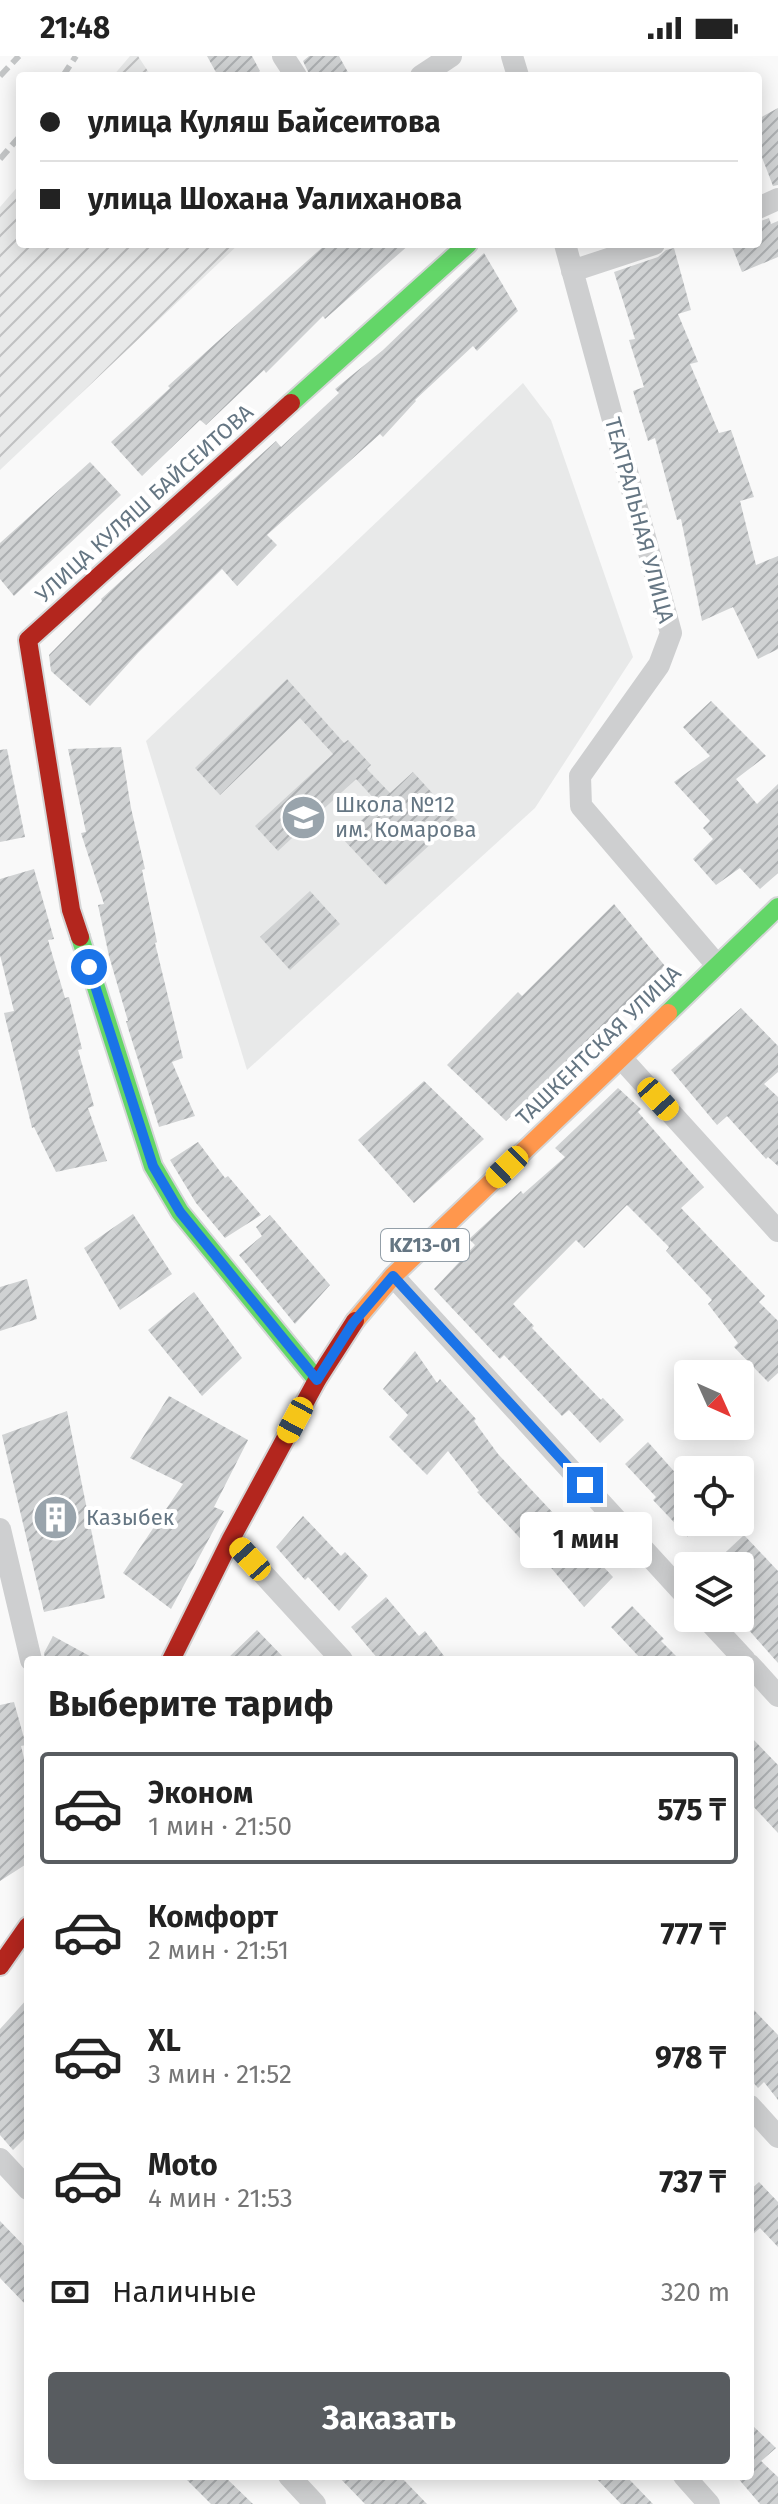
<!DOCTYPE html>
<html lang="ru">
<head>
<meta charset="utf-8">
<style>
	:root { --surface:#fff; --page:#f6f6f6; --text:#222; --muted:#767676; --line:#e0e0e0; --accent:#585c60 }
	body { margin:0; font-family:"Fira Sans",sans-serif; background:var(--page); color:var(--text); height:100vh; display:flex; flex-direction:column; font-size:30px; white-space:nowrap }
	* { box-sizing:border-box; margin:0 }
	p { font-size:26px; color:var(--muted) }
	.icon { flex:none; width:44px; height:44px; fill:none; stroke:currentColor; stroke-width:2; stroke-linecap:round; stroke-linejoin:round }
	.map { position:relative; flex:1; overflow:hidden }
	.side { position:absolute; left:24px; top:1600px; width:730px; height:824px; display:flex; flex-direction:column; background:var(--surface); border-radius:8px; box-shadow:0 4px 20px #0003 }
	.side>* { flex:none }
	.banner { position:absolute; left:16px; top:16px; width:746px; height:176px; border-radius:8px; box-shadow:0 4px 20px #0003; display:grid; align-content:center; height:176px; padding:0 24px; background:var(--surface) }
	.needle { width:52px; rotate:135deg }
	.controls { position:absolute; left:674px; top:1304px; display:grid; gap:16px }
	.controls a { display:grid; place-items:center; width:80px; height:80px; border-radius:8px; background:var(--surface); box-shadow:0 4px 20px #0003; font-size:40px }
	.end { position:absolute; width:36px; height:36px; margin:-18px; border:10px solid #1a73e8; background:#fff; box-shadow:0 0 0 4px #fff }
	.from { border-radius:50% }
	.bubble { position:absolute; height:56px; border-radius:8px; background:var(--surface); box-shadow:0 4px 20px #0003; font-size:26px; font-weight:700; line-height:56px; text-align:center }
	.car { position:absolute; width:24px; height:48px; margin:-24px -12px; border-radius:10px; box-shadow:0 0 6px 2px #0007; background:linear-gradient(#f5c518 24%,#345 0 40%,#f5c518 0 76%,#345 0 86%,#f5c518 0) }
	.banner b { display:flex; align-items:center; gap:28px; height:76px; font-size:30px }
	.banner b+b { border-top:2px solid var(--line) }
	.banner i { width:20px; height:20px; background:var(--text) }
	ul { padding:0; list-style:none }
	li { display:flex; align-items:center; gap:24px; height:112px; margin:0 16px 12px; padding:0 8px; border:4px solid transparent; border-radius:8px }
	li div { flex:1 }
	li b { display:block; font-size:30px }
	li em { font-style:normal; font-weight:700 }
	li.on { border-color:var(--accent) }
	li>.icon { width:72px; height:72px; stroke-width:1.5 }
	h2 { padding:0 24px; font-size:36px; line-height:96px }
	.pay { display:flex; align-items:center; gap:20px; height:88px; padding:0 24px; font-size:30px }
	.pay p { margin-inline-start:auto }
	.cta { display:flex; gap:16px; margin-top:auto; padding:16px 24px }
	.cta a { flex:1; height:92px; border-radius:8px; background:var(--accent); color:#fff; font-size:32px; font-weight:700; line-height:92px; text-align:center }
	.status { display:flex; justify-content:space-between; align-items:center; height:56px; padding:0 40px; background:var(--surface); direction:ltr }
	.status svg { height:22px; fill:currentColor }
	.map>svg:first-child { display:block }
	.built { fill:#e8e9e9 }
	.industrial { fill:url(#industrial-furrows) }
	.building { fill:url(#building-hatch) }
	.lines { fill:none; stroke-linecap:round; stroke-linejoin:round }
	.fast-casing { stroke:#d5d6d7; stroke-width:22 }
	.slow-casing { stroke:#d5d6d7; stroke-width:22 }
	.jam-casing { stroke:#d5d6d7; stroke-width:22 }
	.street { stroke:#cecfd0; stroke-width:22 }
	.fast { stroke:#63d668; stroke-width:18 }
	.slow { stroke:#ff974d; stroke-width:18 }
	.jam { stroke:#b3261e; stroke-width:18 }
	.rail { stroke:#c3c5c6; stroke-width:6; stroke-dasharray:12 6; stroke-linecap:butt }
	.route { stroke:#1a73e8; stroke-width:10 }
	.labels { text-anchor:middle; stroke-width:8; stroke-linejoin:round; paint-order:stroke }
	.shield { fill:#fff; stroke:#939fa8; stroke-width:2 }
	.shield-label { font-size:20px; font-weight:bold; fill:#657683 }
	.street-label { font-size:22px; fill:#657683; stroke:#fff }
	.poi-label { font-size:22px; fill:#657683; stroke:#fff; text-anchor:start }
</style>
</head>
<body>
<div class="status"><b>21:48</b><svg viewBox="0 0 49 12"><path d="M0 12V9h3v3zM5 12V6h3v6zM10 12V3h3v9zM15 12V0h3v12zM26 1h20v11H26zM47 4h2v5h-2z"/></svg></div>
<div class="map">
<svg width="778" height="2448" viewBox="0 0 778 2448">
	<defs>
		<pattern id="industrial-furrows" width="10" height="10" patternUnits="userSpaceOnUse" patternTransform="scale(2)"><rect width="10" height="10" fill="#e8e9e9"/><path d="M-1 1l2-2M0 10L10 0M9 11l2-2" fill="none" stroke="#c0c1c2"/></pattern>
		<pattern id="building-hatch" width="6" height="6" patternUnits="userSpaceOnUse" patternTransform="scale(2)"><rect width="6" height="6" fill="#d0d2d3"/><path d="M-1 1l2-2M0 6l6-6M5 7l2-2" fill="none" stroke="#acafb1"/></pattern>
	</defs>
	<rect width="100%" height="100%" fill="#f9f9f9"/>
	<path class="built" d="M523,327L551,364L633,601L535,752L247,1014L146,685Z"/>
	<path class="industrial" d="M130,0H138L151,20H113Z
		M20,128V188H239L0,414V151Z"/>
	<path class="building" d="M207,0H252L260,15L252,20H218Z
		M309,0H339L350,20H310L303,5Z
		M778,52V129L773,130L758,91V63Z
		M769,162L771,168L778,165V201L742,216L731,188H758V166Z
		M326,188H410L325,263L323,260L266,317L264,314L206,369L200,364L142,420L111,386L170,332L168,330Z
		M674,192L691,254L678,258L698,306L690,308L719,377L731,374L754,441L740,445L756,509L778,500V593L758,603L733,551L702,565L681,463L677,464L655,382L648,385L633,335L644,331L629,284L635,283L614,216L658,201L666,194Z
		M484,197L518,255L477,295L473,290L415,344L416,345L383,381L380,378L267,479L277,489L237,530L222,513L138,597L90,650L51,615L49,599L102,545L101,543L276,385L281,391L339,337L335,333L383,294Z
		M90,406L121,439L14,540L0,523V487Z
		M287,623L344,687L348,684L371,709L367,713L390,737L413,716L457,764L386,829L342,782L379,748L356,723L278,795L255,770L333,698L300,662L220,739L195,712Z
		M711,645L766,700L736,723L757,748L778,728V817L760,833L740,812L716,829L693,803L713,783L703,772L710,765L674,726L710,700L683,671Z
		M121,691L131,752L145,813L142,814L157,886L155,887L183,1002L172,1006L195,1060L159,1071L128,972L126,965H128L109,900L98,849L104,848L81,777L86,776L68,693Z
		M7,693L25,781L0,786V694Z
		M34,813L54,883L48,884L65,942L69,941L82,993L78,994L94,1050L88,1052L107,1105L56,1116L34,1071L32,1072L4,957L14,955L0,899V823Z
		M310,835L340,868L290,914L260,881Z
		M614,848L665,910L506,1065L447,1009L518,936L522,940Z
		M741,952L778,990V1016L764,1028L778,1041V1110L768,1101L766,1103L727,1060L717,1069L671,1014Z
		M424,1025L484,1083L414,1147L358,1084Z
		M618,1032L641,1053L638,1056L704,1131L681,1152L765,1240L759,1246L778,1265V1317L768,1326L734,1291L738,1287L708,1248L712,1244L666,1195L669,1191L627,1149L584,1192L576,1184L513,1248L534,1270L532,1272L601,1344L603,1342L624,1364L600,1387L569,1354L562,1360L504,1299L500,1303L434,1233L475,1189L469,1183L521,1135L523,1138L565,1101L555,1092Z
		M198,1086L225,1122L228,1120L261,1159L225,1182L196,1147L170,1104Z
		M133,1158L172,1218L120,1254L84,1192Z
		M270,1159L330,1229L295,1268L239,1199L262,1180L256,1171Z
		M27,1223L37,1263L0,1275V1231Z
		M194,1236L242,1302L202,1340L148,1274Z
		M415,1295L437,1327L440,1323L476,1363L474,1365L498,1398L613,1521L584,1551L547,1507L545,1509L477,1436L479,1435L448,1395L427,1419L389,1381L408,1359L383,1333Z
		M169,1340L248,1384L214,1451L224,1455L171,1553L123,1517L183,1428L130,1402Z
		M67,1355L105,1542L44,1556L2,1379Z
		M648,1386L688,1431V1481L653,1444L656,1441L625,1408Z
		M303,1460L341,1500L345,1496L368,1520L339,1555L308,1521L305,1524L276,1491Z
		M744,1479L778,1515V1607L740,1564V1510H711Z
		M386,1541L419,1580L425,1575L447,1604H379L351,1571Z
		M632,1550L664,1583L661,1585L680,1604H642L611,1571Z
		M257,1574L286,1604H226Z
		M53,1580L97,1604H45L44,1597Z
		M14,1646L26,1689L21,1690L28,1718V1807L0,1825V1649Z
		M750,1680L778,1709V1777L750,1747Z
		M28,1942V2079L13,2094L0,2079V1973Z
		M750,1950L778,1979V2044L764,2026L758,2032L750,2023Z
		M759,2126L778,2146V2191L760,2172L750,2181V2134Z
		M0,2165L28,2194V2251L0,2222Z
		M750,2367L776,2392L761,2405L778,2421V2448H760L736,2420H750Z
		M183,2420H224L253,2448H211Z
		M338,2420H400L427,2448H365Z
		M594,2420H626L653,2448H621Z"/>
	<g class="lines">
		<defs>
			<path id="fast" d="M291,347L468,188
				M80,881L153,1110L180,1156L317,1324
				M668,957L778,851"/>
			<path id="slow" d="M355,1265L393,1220L668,957"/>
			<path id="jam" d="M80,881L71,854L28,584L291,347
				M171,1604L231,1483L317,1324L355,1265
				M0,1910L28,1870"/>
		</defs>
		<use href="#fast" class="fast-casing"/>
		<use href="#slow" class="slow-casing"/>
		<use href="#jam" class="jam-casing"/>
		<path class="street" d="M283,0L296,20
			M512,0L518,20
			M421,20L451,0
			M758,152L778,143
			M565,188L671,577L659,609L580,720L581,750L716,908
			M572,215L654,188
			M621,1002L778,1175
			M393,1220L688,1542
			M0,1473L31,1604
			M231,1483L342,1604
			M706,1562L745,1604
			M750,1609L778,1640
			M750,2050L778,2081
			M0,2103L28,2133
			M289,2420L315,2448
			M684,2420L709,2448"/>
		<use href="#fast" class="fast"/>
		<use href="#slow" class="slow"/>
		<use href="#jam" class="jam"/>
		<path class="rail" d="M0,20L19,0
			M63,20L76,0
			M0,103L20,80"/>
	</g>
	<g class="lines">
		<path class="route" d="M89,911L153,1110L180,1156L317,1324L353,1267L393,1220L585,1429"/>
	</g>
	<defs>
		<symbol id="school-disc" viewBox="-11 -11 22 22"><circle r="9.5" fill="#99a4ac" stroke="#fff"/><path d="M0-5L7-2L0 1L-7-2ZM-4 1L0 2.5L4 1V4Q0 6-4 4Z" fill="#fff"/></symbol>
		<symbol id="building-disc" viewBox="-11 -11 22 22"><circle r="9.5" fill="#99a4ac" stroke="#fff"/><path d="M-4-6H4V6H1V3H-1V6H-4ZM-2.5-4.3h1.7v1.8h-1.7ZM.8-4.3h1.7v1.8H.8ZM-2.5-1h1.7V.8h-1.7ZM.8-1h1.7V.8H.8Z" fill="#fff"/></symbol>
	</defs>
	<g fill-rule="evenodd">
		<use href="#school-disc" x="278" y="736" width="51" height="51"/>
		<use href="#building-disc" x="30" y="1436" width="51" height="51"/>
	</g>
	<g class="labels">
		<rect class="shield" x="381" y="1173" width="88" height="32" rx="6"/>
		<g class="shield-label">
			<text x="425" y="1196">KZ13-01</text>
		</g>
		<g class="street-label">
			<text transform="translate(144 447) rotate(-42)" y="8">УЛИЦА КУЛЯШ БАЙСЕИТОВА</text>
			<text transform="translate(640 464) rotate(75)" y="8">ТЕАТРАЛЬНАЯ УЛИЦА</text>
			<text transform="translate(598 989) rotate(-44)" y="8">ТАШКЕНТСКАЯ УЛИЦА</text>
		</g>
		<g class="poi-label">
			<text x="335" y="756">Школа №12<tspan x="335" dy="25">им. Комарова</tspan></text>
			<text x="86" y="1469">Казыбек</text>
		</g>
	</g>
</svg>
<div class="controls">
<a><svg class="needle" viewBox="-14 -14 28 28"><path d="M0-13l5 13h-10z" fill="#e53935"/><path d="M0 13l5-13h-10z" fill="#767676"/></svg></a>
<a><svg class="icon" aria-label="locate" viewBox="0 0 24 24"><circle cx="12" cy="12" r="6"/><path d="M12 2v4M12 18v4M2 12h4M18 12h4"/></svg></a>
<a><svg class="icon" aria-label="layers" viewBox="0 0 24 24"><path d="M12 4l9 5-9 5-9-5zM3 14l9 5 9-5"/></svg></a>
</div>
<i class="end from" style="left:89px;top:911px"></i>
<i class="end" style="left:585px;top:1429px"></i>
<div class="bubble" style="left:520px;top:1456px;width:132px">1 мин</div>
<i class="car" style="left:658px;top:1043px;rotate:138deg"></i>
<i class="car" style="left:507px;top:1111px;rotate:226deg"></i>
<i class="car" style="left:295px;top:1364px;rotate:208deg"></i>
<i class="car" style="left:250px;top:1503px;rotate:318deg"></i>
<div class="banner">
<b><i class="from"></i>улица Куляш Байсеитова</b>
<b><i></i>улица Шохана Уалиханова</b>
</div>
<section class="side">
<h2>Выберите тариф</h2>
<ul>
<li class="on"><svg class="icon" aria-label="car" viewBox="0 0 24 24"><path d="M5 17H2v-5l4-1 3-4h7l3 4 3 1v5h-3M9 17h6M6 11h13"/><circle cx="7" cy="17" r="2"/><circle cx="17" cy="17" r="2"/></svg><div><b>Эконом</b><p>1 мин · 21:50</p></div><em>575 ₸</em></li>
<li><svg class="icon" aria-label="car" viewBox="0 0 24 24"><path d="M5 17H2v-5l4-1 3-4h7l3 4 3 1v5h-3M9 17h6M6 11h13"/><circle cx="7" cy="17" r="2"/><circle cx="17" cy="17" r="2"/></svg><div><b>Комфорт</b><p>2 мин · 21:51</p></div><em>777 ₸</em></li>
<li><svg class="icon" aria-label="car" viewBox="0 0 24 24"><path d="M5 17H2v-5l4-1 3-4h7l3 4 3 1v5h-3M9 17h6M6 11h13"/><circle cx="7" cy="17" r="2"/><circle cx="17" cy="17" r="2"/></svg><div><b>XL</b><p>3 мин · 21:52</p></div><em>978 ₸</em></li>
<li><svg class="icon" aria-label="car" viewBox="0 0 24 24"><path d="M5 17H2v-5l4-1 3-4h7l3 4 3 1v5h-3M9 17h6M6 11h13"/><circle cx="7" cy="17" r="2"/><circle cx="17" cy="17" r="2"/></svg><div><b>Moto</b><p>4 мин · 21:53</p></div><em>737 ₸</em></li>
</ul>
<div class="pay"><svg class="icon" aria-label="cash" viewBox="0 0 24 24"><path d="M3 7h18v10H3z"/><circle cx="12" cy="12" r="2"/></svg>Наличные<p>320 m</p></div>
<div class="cta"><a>Заказать</a></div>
</section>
</div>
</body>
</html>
